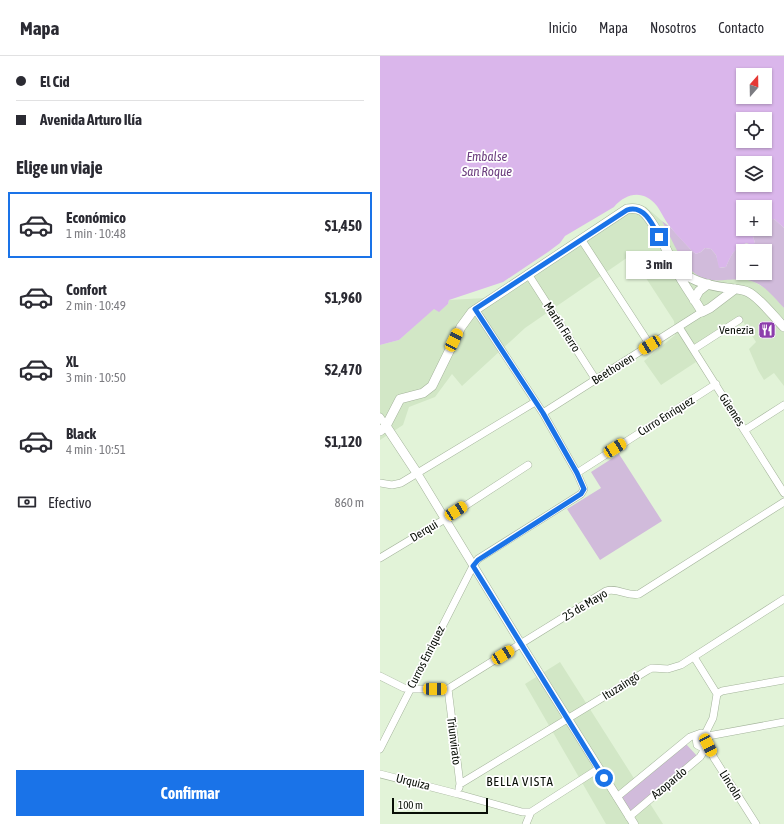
<!DOCTYPE html>
<html lang="es">
<head>
<meta charset="utf-8">
<style>
	:root { --surface:#fff; --page:#f2f2f3; --text:#2b2b33; --muted:#7c7c81; --line:#e1e1e2; --accent:#1a73e8 }
	body { margin:0; font-family:"Asap Condensed",sans-serif; background:var(--page); color:var(--text); height:100vh; display:flex; flex-direction:column; font-size:15px; white-space:nowrap }
	* { box-sizing:border-box; margin:0 }
	p { font-size:13px; color:var(--muted) }
	.icon { flex:none; width:22px; height:22px; fill:none; stroke:currentColor; stroke-width:2; stroke-linecap:round; stroke-linejoin:round }
	.map { position:relative; flex:1; overflow:hidden }
	.drawer { display:flex; flex-direction:column; background:var(--surface); width:380px }
	.drawer>* { flex:none }
	.top-card { display:grid; align-content:center; height:88px; padding:0 16px; background:var(--surface) }
	.needle { width:26px; rotate:20deg }
	.controls { position:absolute; left:356px; top:12px; display:grid; gap:8px }
	.controls a { display:grid; place-items:center; width:36px; height:36px; border-radius:0px; background:var(--surface); box-shadow:0 1px 3px #0004; font-size:20px }
	.scale { position:absolute; left:12px; bottom:10px; width:96px; box-sizing:border-box; padding-left:4px; border:2px solid #080e06; border-top:0; font-size:11px; line-height:14px; white-space:nowrap; color:#080e06; -webkit-text-stroke:3px #fff; paint-order:stroke }
	.end { position:absolute; width:18px; height:18px; margin:-9px; border:5px solid #1a73e8; background:#fff; box-shadow:0 0 0 2px #fff }
	.from { border-radius:50% }
	.bubble { position:absolute; height:28px; border-radius:0px; background:var(--surface); box-shadow:0 1px 3px #0004; font-size:13px; font-weight:700; line-height:28px; text-align:center }
	.car { position:absolute; width:12px; height:24px; margin:-12px -6px; border-radius:5px; box-shadow:0 0 3px 1px #0007; background:linear-gradient(#f5c518 24%,#345 0 40%,#f5c518 0 76%,#345 0 86%,#f5c518 0) }
	.top-card b { display:flex; align-items:center; gap:14px; height:38px; font-size:15px }
	.top-card b+b { border-top:1px solid var(--line) }
	.top-card i { width:10px; height:10px; background:var(--text) }
	ul { padding:0; list-style:none }
	li { display:flex; align-items:center; gap:12px; height:66px; margin:0 8px 6px; padding:0 8px; border:2px solid transparent; border-radius:0px }
	li div { flex:1 }
	li b { display:block; font-size:15px }
	li em { font-style:normal; font-weight:700 }
	li.active { border-color:var(--accent) }
	li>.icon { width:36px; height:36px; stroke-width:1.5 }
	h2 { padding:0 16px; font-size:18px; line-height:48px }
	.pay { display:flex; align-items:center; gap:10px; height:44px; padding:0 16px; font-size:15px }
	.pay p { margin-inline-start:auto }
	.action { display:flex; gap:8px; margin-top:auto; padding:8px 16px }
	.action a { flex:1; height:46px; border-radius:0px; background:var(--accent); color:#fff; font-size:16px; font-weight:700; line-height:46px; text-align:center }
	header { display:flex; align-items:center; gap:24px; box-sizing:border-box; height:56px; padding:0 20px; background:var(--surface); border-bottom:1px solid var(--line) }
	header strong { font-size:19px }
	nav { display:flex; gap:22px; margin-inline-start:auto; font-size:14px }
	main { display:flex; flex:1; min-height:0 }
	.map>svg:first-child { display:block }
	.built { fill:#d2e7c6 }
	.green { fill:#d1bbdb; fill-rule:evenodd }
	.water { fill:#dab6eb; fill-rule:evenodd }
	.lines { fill:none; stroke-linecap:round; stroke-linejoin:round }
	.minor-casing { stroke:#a4b49b; stroke-width:8 }
	.tertiary-casing { stroke:#a4b49b; stroke-width:9 }
	.secondary-casing { stroke:#a4b49b; stroke-width:10 }
	.minor { stroke:#fff; stroke-width:7 }
	.tertiary { stroke:#fff; stroke-width:8 }
	.secondary { stroke:#fff; stroke-width:9 }
	.route { stroke:#1a73e8; stroke-width:5 }
	.labels { text-anchor:middle; stroke-width:3.5; stroke-linejoin:round; paint-order:stroke }
	.street-label { font-size:12px; fill:#080e06; stroke:#fff }
	.poi-label { font-size:12px; fill:#080e06; stroke:#fff; text-anchor:end }
	.water-label { font-size:13px; font-style:italic; fill:#6c3e7f; stroke:#fff }
	.neighbourhood-label { font-size:13px; letter-spacing:1px; fill:#080e06; stroke:#fff }
</style>
</head>
<body>
<header>
<strong>Mapa</strong>
<nav><a>Inicio</a><a>Mapa</a><a>Nosotros</a><a>Contacto</a></nav>
</header>
<main>
<section class="drawer">
<div class="top-card">
<b><i class="from"></i>El Cid</b>
<b><i></i>Avenida Arturo Ilía</b>
</div>
<h2>Elige un viaje</h2>
<ul>
<li class="active"><svg class="icon" aria-label="car" viewBox="0 0 24 24"><path d="M5 17H2v-5l4-1 3-4h7l3 4 3 1v5h-3M9 17h6M6 11h13"/><circle cx="7" cy="17" r="2"/><circle cx="17" cy="17" r="2"/></svg><div><b>Económico</b><p>1 min · 10:48</p></div><em>$1,450</em></li>
<li><svg class="icon" aria-label="car" viewBox="0 0 24 24"><path d="M5 17H2v-5l4-1 3-4h7l3 4 3 1v5h-3M9 17h6M6 11h13"/><circle cx="7" cy="17" r="2"/><circle cx="17" cy="17" r="2"/></svg><div><b>Confort</b><p>2 min · 10:49</p></div><em>$1,960</em></li>
<li><svg class="icon" aria-label="car" viewBox="0 0 24 24"><path d="M5 17H2v-5l4-1 3-4h7l3 4 3 1v5h-3M9 17h6M6 11h13"/><circle cx="7" cy="17" r="2"/><circle cx="17" cy="17" r="2"/></svg><div><b>XL</b><p>3 min · 10:50</p></div><em>$2,470</em></li>
<li><svg class="icon" aria-label="car" viewBox="0 0 24 24"><path d="M5 17H2v-5l4-1 3-4h7l3 4 3 1v5h-3M9 17h6M6 11h13"/><circle cx="7" cy="17" r="2"/><circle cx="17" cy="17" r="2"/></svg><div><b>Black</b><p>4 min · 10:51</p></div><em>$1,120</em></li>
</ul>
<div class="pay"><svg class="icon" aria-label="cash" viewBox="0 0 24 24"><path d="M3 7h18v10H3z"/><circle cx="12" cy="12" r="2"/></svg>Efectivo<p>860 m</p></div>
<div class="action"><a>Confirmar</a></div>
</section>
<div class="map">
<svg width="404" height="768" viewBox="0 0 404 768">
	<rect width="100%" height="100%" fill="#e2f3d8"/>
	<path class="built" d="M252,149L266,151L282,165L306,209L336,225L349,222L364,223L374,226L387,233L404,252V330L394,317L384,324L378,314L369,293L376,286L362,264L310,294L316,306L281,329L264,305L295,279L294,265L251,199L145,272L82,330L72,318L55,341L29,351L23,369L0,384V289L19,284L54,252L59,255L68,248L69,244L105,242L192,184Z
		M180,606L283,768H226L145,628Z"/>
	<path class="green" d="M394,163L404,172V252C395,243 387,231 374,226C356,218 334,231 317,219C300,207 292,183 282,165L290,171L312,195L316,198L321,196L325,192L331,193L336,199L340,212L346,211C352,196 357,187 375,187L373,180L378,173H385L386,164ZM363,195H385V217H363Z
		M239,398L282,465L220,504L187,453L221,432L211,416Z
		M306,688L318,701L249,761L237,741Z"/>
	<path class="water" d="M0,0H404V172L394,163L385,165V151H363V173H378L373,180L375,187L371,189L367,187C355,191 351,199 346,211L339,212L336,199L331,193L325,192L321,196L316,198L312,195C305,187 297,180 291,172C285,165 282,157 277,150C264,134 247,136 234,151L185,180L180,187L168,196L123,226L69,244L68,248L59,256L54,253L19,284L0,289ZM363,19H385V41H363ZM363,63H385V85H363ZM363,107H385V129H363Z"/>
	<g class="lines">
		<defs>
			<path id="minor" d="M201,183L270,289
				M148,218L216,324
				M299,271L404,437
				M314,293L359,264
				M163,357L322,256
				M0,361L6,370
				M365,374L404,349
				M197,417L336,328
				M0,427L12,429L21,427L155,346
				M0,502L65,463L148,409
				M314,601L337,638L333,662L325,678
				M0,620L24,632L30,633H68L71,631L226,535C237,531 248,541 259,538L404,446
				M68,633L80,728L79,732
				M337,638L342,635L404,624
				M319,678L316,682L317,689L321,691H326
				M328,680L404,666
				M328,689L334,702L376,768
				M0,693L93,510L98,503L201,438L204,433L197,417L163,357L95,253
				M0,718L78,738L142,756H151L218,713
				M80,728L268,614L272,612L288,613L301,609L404,543
				M237,741L310,681L321,677L328,680L329,687L320,701L249,761
				M146,768L151,756"/>
			<path id="tertiary" d="M37,417L141,588L254,768"/>
			<path id="secondary" d="M299,213C311,226 331,230 347,232C354,233 362,233 368,236C379,241 395,262 404,271
				M314,244L319,235L328,228
				M6,370L37,417
				M0,375L6,370L20,343L43,337L52,330L81,271L92,256L247,153C252,152 257,152 262,155C274,164 289,199 296,214C303,228 314,242 322,256L330,252L355,233"/>
		</defs>
		<use href="#minor" class="minor-casing"/>
		<use href="#tertiary" class="tertiary-casing"/>
		<use href="#secondary" class="secondary-casing"/>
		<use href="#minor" class="minor"/>
		<use href="#tertiary" class="tertiary"/>
		<use href="#secondary" class="secondary"/>
	</g>
	<g class="lines">
		<path class="route" d="M224,722L93,510L98,504L201,438L204,433L197,417L163,357L95,253L247,154C264,148 273,169 279,181"/>
	</g>
	<defs>
		<symbol id="restaurant-square" viewBox="-11 -11 22 22"><rect x="-9" y="-9" width="18" height="18" rx="4" fill="#8c3dac" stroke="#fff"/><path d="M-5-6h1v4h1v-4h1v4h1v-4h1v5L-1.5 .5V6h-2V.5L-5-1ZM5-6V6H3V1.5H1.5Q1.5-4 5-6Z" fill="#fff"/></symbol>
	</defs>
	<g fill-rule="evenodd">
		<use href="#restaurant-square" x="377" y="264" width="20" height="20"/>
	</g>
	<g class="labels">
		<g class="street-label">
			<text transform="translate(182 271) rotate(57)" y="4">Martín Fierro</text>
			<text transform="translate(233 313) rotate(-32)" y="4">Beethoven</text>
			<text transform="translate(352 354) rotate(57)" y="4">Güemes</text>
			<text transform="translate(286 360) rotate(-32)" y="4">Curro Enriquez</text>
			<text transform="translate(44 475) rotate(-31)" y="4">Derqui</text>
			<text transform="translate(205 549) rotate(-31)" y="4">25 de Mayo</text>
			<text transform="translate(46 601) rotate(-63)" y="4">Curros Enriquez</text>
			<text transform="translate(241 630) rotate(-32)" y="4">Ituzaingó</text>
			<text transform="translate(74 685) rotate(83)" y="4">Triunvirato</text>
			<text transform="translate(33 726) rotate(14)" y="4">Urquiza</text>
			<text transform="translate(289 727) rotate(-40)" y="4">Azopardo</text>
			<text transform="translate(351 729) rotate(58)" y="4">Lincoln</text>
		</g>
		<g class="poi-label">
			<text x="374" y="278">Venezia</text>
		</g>
		<g class="water-label">
			<text x="107" y="105">Embalse<tspan x="107" dy="15">San Roque</tspan></text>
		</g>
		<g class="neighbourhood-label">
			<text x="140" y="730">BELLA VISTA</text>
		</g>
	</g>
</svg>
<div class="controls">
<a><svg class="needle" viewBox="-14 -14 28 28"><path d="M0-13l5 13h-10z" fill="#e53935"/><path d="M0 13l5-13h-10z" fill="#7c7c81"/></svg></a>
<a><svg class="icon" aria-label="locate" viewBox="0 0 24 24"><circle cx="12" cy="12" r="6"/><path d="M12 2v4M12 18v4M2 12h4M18 12h4"/></svg></a>
<a><svg class="icon" aria-label="layers" viewBox="0 0 24 24"><path d="M12 4l9 5-9 5-9-5zM3 14l9 5 9-5"/></svg></a>
<a>+</a>
<a>−</a>
</div>
<div class="scale">100 m</div>
<i class="end from" style="left:224px;top:722px"></i>
<i class="end" style="left:279px;top:181px"></i>
<div class="bubble" style="left:246px;top:195px;width:66px">3 min</div>
<i class="car" style="left:74px;top:284px;rotate:26deg"></i>
<i class="car" style="left:270px;top:289px;rotate:238deg"></i>
<i class="car" style="left:235px;top:392px;rotate:58deg"></i>
<i class="car" style="left:76px;top:455px;rotate:57deg"></i>
<i class="car" style="left:123px;top:599px;rotate:58deg"></i>
<i class="car" style="left:55px;top:633px;rotate:90deg"></i>
<i class="car" style="left:328px;top:689px;rotate:153deg"></i>
</div>
</main>
</body>
</html>
